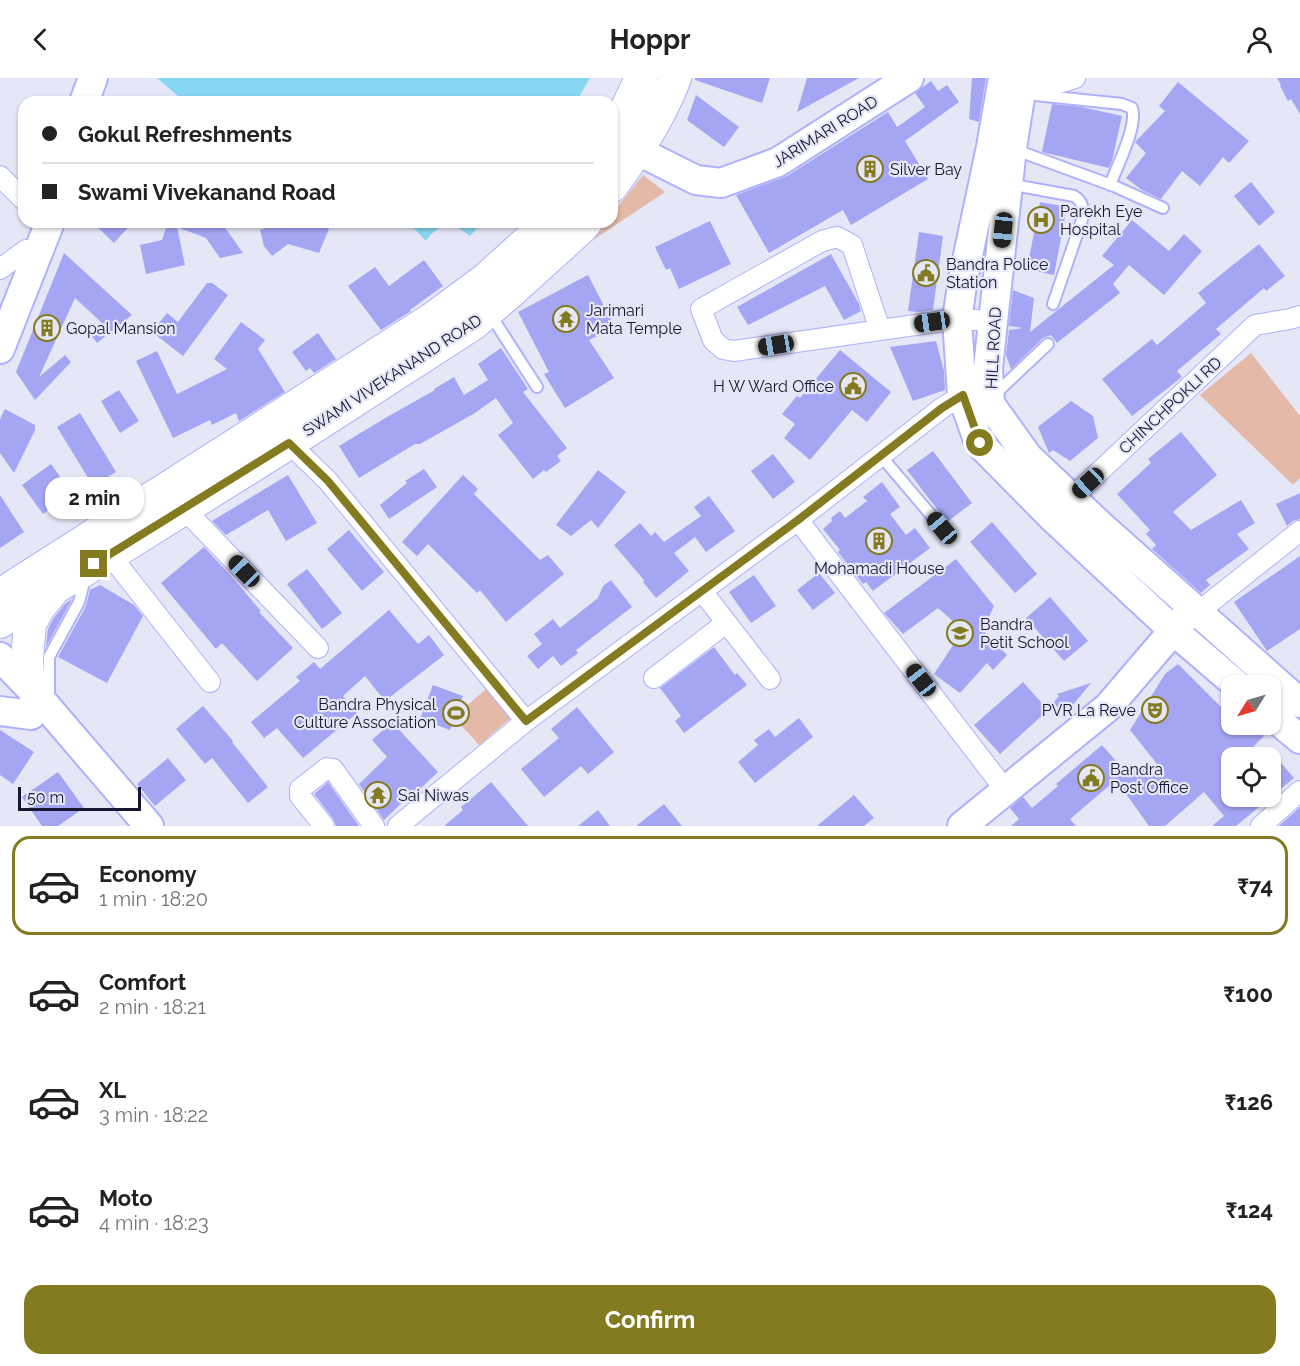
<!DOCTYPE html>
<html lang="en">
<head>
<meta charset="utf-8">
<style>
	:root { --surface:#fff; --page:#f2f2f2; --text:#222; --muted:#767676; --line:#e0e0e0; --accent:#847a1f }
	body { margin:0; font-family:Raleway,sans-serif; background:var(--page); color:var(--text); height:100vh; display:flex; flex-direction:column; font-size:22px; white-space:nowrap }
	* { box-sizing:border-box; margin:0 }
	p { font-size:20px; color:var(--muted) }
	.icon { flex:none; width:33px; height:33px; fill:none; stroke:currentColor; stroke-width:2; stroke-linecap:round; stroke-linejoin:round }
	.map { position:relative; height:748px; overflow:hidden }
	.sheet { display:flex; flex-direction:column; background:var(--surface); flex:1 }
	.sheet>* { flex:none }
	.hud { position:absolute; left:18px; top:18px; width:600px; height:132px; border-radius:18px; box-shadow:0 2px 4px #0004; display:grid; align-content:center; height:132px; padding:0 24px; background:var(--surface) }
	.needle { width:39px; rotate:233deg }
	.controls { position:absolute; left:1221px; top:597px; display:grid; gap:12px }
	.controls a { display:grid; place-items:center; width:60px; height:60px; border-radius:12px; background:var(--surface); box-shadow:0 2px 4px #0004; font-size:30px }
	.scale { position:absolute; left:18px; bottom:15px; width:123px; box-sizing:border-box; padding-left:6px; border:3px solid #181733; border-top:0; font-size:16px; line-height:21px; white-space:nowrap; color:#181733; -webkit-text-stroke:4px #e5e6f6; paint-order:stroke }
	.end { position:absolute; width:27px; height:27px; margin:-14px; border:8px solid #847a1f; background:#fff; box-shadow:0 0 0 3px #fff }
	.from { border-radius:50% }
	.bubble { position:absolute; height:42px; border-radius:18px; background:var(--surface); box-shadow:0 2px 4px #0004; font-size:20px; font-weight:700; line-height:42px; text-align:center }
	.car { position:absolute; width:18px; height:36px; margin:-18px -9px; border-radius:8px; box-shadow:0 0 4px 2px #0007; background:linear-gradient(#222 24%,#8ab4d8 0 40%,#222 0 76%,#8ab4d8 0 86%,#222 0) }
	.hud b { display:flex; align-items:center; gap:21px; height:57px; font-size:22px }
	.hud b+b { border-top:2px solid var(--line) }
	.hud i { width:15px; height:15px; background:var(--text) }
	ul { padding:10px 0 0; list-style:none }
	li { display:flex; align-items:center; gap:18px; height:99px; margin:0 12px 9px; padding:0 12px; border:3px solid transparent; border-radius:18px }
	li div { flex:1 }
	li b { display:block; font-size:22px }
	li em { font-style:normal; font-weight:700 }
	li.current { border-color:var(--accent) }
	li>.icon { width:54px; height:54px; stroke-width:1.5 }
	.cta { display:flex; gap:12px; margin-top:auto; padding:12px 24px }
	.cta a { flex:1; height:69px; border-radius:18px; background:var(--accent); color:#fff; font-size:24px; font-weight:700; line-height:69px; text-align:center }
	header { display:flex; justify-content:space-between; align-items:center; height:78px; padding:0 24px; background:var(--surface); font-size:27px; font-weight:700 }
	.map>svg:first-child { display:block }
	.green { fill:#e5b9a8 }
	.water { fill:#86d6f2 }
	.building { fill:#a5a6f3 }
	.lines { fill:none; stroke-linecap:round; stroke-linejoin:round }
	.lane-casing { stroke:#afb1fe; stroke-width:14 }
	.street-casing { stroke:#afb1fe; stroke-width:22 }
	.secondary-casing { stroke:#afb1fe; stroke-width:32 }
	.primary-casing { stroke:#afb1fe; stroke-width:34 }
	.lane { stroke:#fff; stroke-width:10 }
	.street { stroke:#fff; stroke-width:20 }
	.secondary { stroke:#fff; stroke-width:28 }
	.primary { stroke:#fff; stroke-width:32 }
	.route { stroke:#847a1f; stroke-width:8 }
	.labels { text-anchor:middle; stroke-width:4.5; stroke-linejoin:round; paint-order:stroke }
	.street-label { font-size:16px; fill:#181733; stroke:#e5e6f6 }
	.poi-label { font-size:16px; fill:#181733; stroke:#e5e6f6; text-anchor:start }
</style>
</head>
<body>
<header><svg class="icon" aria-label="back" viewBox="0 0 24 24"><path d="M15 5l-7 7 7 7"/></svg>Hoppr<svg class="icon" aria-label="person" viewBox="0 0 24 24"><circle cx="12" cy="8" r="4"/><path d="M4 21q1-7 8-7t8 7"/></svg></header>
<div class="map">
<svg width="1300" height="748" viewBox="0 0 1300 748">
	<rect width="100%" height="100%" fill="#e5e6f6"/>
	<path class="green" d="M643,97L665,114L590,164L606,144H612V136Z
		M1251,275L1300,338V400L1293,407L1200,317Z
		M486,611L511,640L479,667L454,639Z"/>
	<path class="water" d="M157,0H590L576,24H185Z
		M408,144H483L470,158C453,144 439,144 426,163Z"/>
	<path class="building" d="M695,0H770L762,25L695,2Z
		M807,0H859L797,34Z
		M972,0H986L979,44L969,41Z
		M1277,0H1300V36L1291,21L1288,23L1280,8L1281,7Z
		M931,3L938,13L947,7L959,24L905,63L928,101L851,147L843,132L769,175L736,117L787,98L888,34L897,49L925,29L915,15Z
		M1178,4L1249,63L1229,85L1223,79L1200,108L1182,93L1161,121L1142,112L1126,100L1146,75L1135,64L1136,63L1165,33L1159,28Z
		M696,17L739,49L724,69L687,42Z
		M1052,26L1082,29L1122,38L1112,83L1109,90L1042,74Z
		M1251,104L1275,134L1259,148L1234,118Z
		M1040,124L1067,129L1054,197L1027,191Z
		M1132,142L1169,173L1184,156L1202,173L1164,217L1129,187L1113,206L1120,215L1057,265L1051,257L1043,260L1011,291L1006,277L1009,252L1023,250L1009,248L1013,212L1034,220L1030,254L1114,187L1102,178Z
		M710,143L731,186L679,211L670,190L666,192L655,169Z
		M92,144H133L114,165Z
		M168,144H221L243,175L220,180L206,160L177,149L185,187L146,196L140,167L162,162Z
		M269,144H315L329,151L319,175L288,166L272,178L264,168L260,152L269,149Z
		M919,154L943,158L933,232L918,234L908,233Z
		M1259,166L1285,198L1266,213L1264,210L1216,251L1221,256L1177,293L1182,299L1132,338L1102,301L1152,261L1157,267L1206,225L1198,215Z
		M64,175L132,237L97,265L90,256L102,245L75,220L39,299L65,277L71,284L35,322L16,294Z
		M831,176L859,226L861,233L844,242L825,208L748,247L737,229Z
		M424,182L443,208L410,232L411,233L381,252L348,208L375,189L389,208Z
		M588,197L615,249L589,262L614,300L565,330L544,296L549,294L518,234Z
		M207,205H212L228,217L183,278L152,254L167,235L178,244Z
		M241,244L265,262L258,271L285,314L239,343L236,335L212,347L210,342L173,360L136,283L157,273L177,316L227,291L214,281Z
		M318,255L336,281L314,295L310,290L306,293L292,274Z
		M936,263L944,293L945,312L913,323L890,269Z
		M501,270L528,311L523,314L567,370L557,378L561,383L546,394L544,392L533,401L498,357L513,345L496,320L475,335L420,366H415L359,400L339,368L387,339L435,312L434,311L454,299L464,317L488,302L478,286Z
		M840,272L891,314L867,344L852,332L810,382L784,360L795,346L782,336L797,318L800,320Z
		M119,312L139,343L120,355L101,323Z
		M1071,323L1093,338L1098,360L1070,383L1053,372L1049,375L1038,349Z
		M5,331L35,347V352L14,395L0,375V341Z
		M80,335L116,394L93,408L57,349Z
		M1181,354L1217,397L1173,434L1191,452L1241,422L1255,445L1237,456L1249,471L1206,502L1210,507L1201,515L1152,471L1156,467L1146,456L1150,452L1117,416L1151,385L1148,381Z
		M933,373L972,425L947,444L907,392Z
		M773,376L795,404L773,421L751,393Z
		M51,386L72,415L43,436L22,407Z
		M424,391L437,409L389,441L380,427L407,405L405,403Z
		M598,392L626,414L598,450L591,442L571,458L556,447Z
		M288,397L317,445L286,463L268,432L226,457L212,443Z
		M463,397L478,411L474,416L540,482L548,477L564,496L506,544L480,512L477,515L428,466L417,478L402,464Z
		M882,404L900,429L890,436L906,457L915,450L930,470L873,513L866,504L863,506L838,474L840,472L823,451L832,443L831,440L840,433L845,440L867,423L863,419Z
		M1300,415V441L1293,443L1287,448L1276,426Z
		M0,417L24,454L0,470Z
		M709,418L735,453L706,474L695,459L674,475L689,493L656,520L643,504L644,502L614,467L640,445L651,458L655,454L664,464L701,438L694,429Z
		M992,444L1037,496L1015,515L970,464Z
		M349,452L384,494L362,513L327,471Z
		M204,469L232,499L261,533L259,534L293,570L257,603L222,565L216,571L161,505Z
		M1300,478V551L1267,573L1234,524Z
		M956,481L994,528L983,552L1007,577L993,592L987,585L960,615L934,596L963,552L938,530L903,556L884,535Z
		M307,491L342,535L322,551L287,506Z
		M819,495L835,515L813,532L797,512Z
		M754,497L776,528L751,545L729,514Z
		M611,502L632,529L576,572L578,575L561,588L553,578L538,591L527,578L542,566L534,556L553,541L560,550L598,520L603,508Z
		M100,507L134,527L143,538L107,605L58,579L86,528L90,512Z
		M1050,519L1088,563L1064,583L1026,540Z
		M72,521L46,569L48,551L53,541L65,526Z
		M389,532L418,566L429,557L444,577L385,623L365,598L343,618L357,635L303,680L277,650L264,660L251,644L300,603L296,599L314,584L320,591Z
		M714,569L735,597L737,595L747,607L684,655L675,643L681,638L660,610Z
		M1178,586L1232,640V656L1251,648L1264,658L1242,680H1232V718H1270V672L1294,700L1236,748H1212L1224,738L1204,714L1165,748H1149L1116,702L1070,741L1076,748H1011L1019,741L1010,730L1023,719L1032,730L1058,708L1056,706L1102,667L1128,697L1157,686L1130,652L1165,596Z
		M1023,604L1048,632L1000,676L974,647Z
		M1091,605L1072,628L1069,626L1062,633L1053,625L1059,618L1057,616Z
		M433,607L463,618L450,652L420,641Z
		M203,628L233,663L232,664L268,709L248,725L212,680L205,686L176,651Z
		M577,629L614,674L588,696L581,688L544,719L521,691L559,660L551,651Z
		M799,640L813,659L755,705L738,684L758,667L754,662L769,651L775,659Z
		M392,644L438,694L418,713L416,711L384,742L359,706L387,679L372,662Z
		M0,652L34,674L13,706L0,697Z
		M168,680L186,702L155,728L137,706Z
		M58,694L84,730L58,748H42L22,719Z
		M328,704L359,748H336L333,741L314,716Z
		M491,704L528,748H444L463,732L461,729Z
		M854,717L874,740L864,748H817Z
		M664,726L682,748H636Z
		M1300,729V748H1279Z
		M598,732L610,748H578Z"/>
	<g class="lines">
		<defs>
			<path id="lane" d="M1035,17L1122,26L1132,30C1138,48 1117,88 1110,107
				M1013,71L1114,108L1163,130
				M1009,106L1074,118C1084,124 1083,131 1082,142L1053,226
				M490,236L537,309
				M993,318L1048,266
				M881,378L942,450
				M47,621L49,615V579L79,524L83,508L80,499"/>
			<path id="street" d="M1011,8C1037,13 1051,8 1075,0
				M0,98L24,122
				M0,191L26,172
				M880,252L852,167L837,159L822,163L701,231L713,262L723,271L734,273L957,241L993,243
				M289,365L328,403L526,643
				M1063,428L1255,247L1290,241L1300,238
				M184,431L318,570
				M798,442L1006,713
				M110,477L210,604
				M702,513L770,601
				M1197,535L1300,453
				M654,600L726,545
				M324,748L300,718V711L327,690L333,691L374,748
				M398,748L526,643L798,442L942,330L971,312
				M1261,748L1300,713"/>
			<path id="secondary" d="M1003,0L991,69L963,201L957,241L962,317L979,365L1052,439L1174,553L1238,608
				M1023,0L1012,70L988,290L990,326L1028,379L1101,448L1300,625
				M84,24L93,0
				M616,62L696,102L721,105L778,84L909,0
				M0,271L50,144
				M0,579L35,615L149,748
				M0,633L31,637
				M1270,636L1300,661
				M962,748L1108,629L1185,539"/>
			<path id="primary" d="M612,62L641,0
				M612,108C637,74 660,40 675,0
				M0,517L432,241L486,201L549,144
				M0,544L58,508L110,477L289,365L473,246L515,210L581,150L586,144
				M35,615L28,597L27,581L30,546L38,531L51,515"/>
		</defs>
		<use href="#lane" class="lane-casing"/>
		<use href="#street" class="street-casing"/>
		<use href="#secondary" class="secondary-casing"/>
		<use href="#primary" class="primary-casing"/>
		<use href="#lane" class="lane"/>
		<use href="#street" class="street"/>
		<use href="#secondary" class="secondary"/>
		<use href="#primary" class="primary"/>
	</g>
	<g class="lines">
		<path class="route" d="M94,486L289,365L328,403L526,643L798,442L942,330L963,317L980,365"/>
	</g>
	<defs>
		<symbol id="building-ring" viewBox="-11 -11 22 22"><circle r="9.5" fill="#e5e6f6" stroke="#847a1f" stroke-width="1.5"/><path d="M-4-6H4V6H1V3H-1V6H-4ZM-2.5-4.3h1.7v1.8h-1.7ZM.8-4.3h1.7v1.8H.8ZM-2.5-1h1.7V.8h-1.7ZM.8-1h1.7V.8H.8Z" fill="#847a1f"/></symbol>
		<symbol id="hospital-ring" viewBox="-11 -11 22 22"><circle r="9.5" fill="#e5e6f6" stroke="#847a1f" stroke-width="1.5"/><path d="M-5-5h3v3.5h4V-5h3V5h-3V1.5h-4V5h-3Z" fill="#847a1f"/></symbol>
		<symbol id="civic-ring" viewBox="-11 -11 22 22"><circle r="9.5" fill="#e5e6f6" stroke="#847a1f" stroke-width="1.5"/><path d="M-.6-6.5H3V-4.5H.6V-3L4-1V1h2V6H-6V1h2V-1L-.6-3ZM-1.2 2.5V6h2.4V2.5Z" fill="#847a1f"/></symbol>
		<symbol id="temple-ring" viewBox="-11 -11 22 22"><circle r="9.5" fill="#e5e6f6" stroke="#847a1f" stroke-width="1.5"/><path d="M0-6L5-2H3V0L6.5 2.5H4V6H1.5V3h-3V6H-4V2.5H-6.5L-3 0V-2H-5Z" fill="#847a1f"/></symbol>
		<symbol id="school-ring" viewBox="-11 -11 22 22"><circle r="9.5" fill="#e5e6f6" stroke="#847a1f" stroke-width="1.5"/><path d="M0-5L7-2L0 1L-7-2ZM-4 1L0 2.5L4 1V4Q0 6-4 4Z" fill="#847a1f"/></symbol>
		<symbol id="theatre-ring" viewBox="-11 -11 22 22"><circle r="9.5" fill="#e5e6f6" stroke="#847a1f" stroke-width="1.5"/><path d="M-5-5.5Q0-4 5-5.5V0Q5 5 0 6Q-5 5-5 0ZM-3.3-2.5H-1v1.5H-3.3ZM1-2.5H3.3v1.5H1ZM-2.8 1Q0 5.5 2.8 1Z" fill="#847a1f"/></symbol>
		<symbol id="stadium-ring" viewBox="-11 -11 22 22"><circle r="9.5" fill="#e5e6f6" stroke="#847a1f" stroke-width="1.5"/><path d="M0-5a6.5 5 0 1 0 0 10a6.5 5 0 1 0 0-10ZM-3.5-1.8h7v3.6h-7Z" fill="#847a1f"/></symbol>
	</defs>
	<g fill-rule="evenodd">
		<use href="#building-ring" x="855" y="76" width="30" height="30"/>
		<use href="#hospital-ring" x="1026" y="127" width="30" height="30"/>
		<use href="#civic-ring" x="911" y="180" width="30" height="30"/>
		<use href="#temple-ring" x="551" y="226" width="30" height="30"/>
		<use href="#building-ring" x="32" y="235" width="30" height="30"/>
		<use href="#civic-ring" x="838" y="293" width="30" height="30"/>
		<use href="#building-ring" x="864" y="448" width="30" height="30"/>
		<use href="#school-ring" x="945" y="540" width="30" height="30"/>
		<use href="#theatre-ring" x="1140" y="617" width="30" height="30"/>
		<use href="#stadium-ring" x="441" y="620" width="30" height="30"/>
		<use href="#civic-ring" x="1076" y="685" width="30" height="30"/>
		<use href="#temple-ring" x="363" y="702" width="30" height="30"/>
	</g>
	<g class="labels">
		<g class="street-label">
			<text transform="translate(825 53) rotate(-32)" y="6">JARIMARI ROAD</text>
			<text transform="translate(993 270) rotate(-87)" y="6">HILL ROAD</text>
			<text transform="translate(392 297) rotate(-33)" y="6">SWAMI VIVEKANAND ROAD</text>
			<text transform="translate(1170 327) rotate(-43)" y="6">CHINCHPOKLI RD</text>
		</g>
		<g class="poi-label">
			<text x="890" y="97">Silver Bay</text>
			<text x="1060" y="139">Parekh Eye<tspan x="1060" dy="18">Hospital</tspan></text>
			<text x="946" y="192">Bandra Police<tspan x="946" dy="18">Station</tspan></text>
			<text x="586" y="238">Jarimari<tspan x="586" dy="18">Mata Temple</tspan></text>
			<text x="66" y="256">Gopal Mansion</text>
			<text x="834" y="314" text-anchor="end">H W Ward Office</text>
			<text x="879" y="496" text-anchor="middle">Mohamadi House</text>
			<text x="980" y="552">Bandra<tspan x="980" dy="18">Petit School</tspan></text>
			<text x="436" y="632" text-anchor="end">Bandra Physical<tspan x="436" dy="18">Culture Association</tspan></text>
			<text x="1136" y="638" text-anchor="end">PVR La Reve</text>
			<text x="1110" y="697">Bandra<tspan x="1110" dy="18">Post Office</tspan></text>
			<text x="398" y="723">Sai Niwas</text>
		</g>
	</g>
</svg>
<div class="controls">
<a><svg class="needle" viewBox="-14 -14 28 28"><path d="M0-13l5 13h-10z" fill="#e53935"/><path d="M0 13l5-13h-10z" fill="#767676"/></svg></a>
<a><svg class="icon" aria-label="locate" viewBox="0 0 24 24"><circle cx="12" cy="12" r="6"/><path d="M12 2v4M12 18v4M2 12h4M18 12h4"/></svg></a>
</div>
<div class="scale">50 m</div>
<i class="end from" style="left:980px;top:365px"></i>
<i class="end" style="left:94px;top:486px"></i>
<div class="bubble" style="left:45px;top:399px;width:99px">2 min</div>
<i class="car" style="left:1003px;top:152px;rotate:186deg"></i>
<i class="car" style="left:932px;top:244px;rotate:262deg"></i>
<i class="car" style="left:776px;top:267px;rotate:261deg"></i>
<i class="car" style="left:1088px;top:405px;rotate:227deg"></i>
<i class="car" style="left:942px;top:450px;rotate:320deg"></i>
<i class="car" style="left:244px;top:493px;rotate:316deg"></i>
<i class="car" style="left:921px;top:602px;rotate:322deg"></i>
<div class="hud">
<b><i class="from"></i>Gokul Refreshments</b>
<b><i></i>Swami Vivekanand Road</b>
</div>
</div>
<section class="sheet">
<ul>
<li class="current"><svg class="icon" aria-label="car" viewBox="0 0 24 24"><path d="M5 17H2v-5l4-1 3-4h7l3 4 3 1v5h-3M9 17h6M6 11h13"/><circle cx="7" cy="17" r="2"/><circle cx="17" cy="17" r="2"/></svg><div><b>Economy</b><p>1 min · 18:20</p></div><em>₹74</em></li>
<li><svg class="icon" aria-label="car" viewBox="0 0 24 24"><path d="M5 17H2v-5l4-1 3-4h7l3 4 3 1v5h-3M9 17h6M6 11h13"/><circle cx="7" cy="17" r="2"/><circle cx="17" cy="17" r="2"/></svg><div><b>Comfort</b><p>2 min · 18:21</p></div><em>₹100</em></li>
<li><svg class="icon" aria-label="car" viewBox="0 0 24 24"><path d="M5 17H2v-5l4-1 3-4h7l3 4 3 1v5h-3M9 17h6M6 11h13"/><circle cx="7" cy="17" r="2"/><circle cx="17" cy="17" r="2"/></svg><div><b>XL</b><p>3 min · 18:22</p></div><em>₹126</em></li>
<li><svg class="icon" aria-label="car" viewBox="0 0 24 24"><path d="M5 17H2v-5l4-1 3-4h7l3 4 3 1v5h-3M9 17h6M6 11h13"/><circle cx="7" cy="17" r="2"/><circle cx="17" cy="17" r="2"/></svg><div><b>Moto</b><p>4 min · 18:23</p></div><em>₹124</em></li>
</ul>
<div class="cta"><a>Confirm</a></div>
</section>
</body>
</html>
